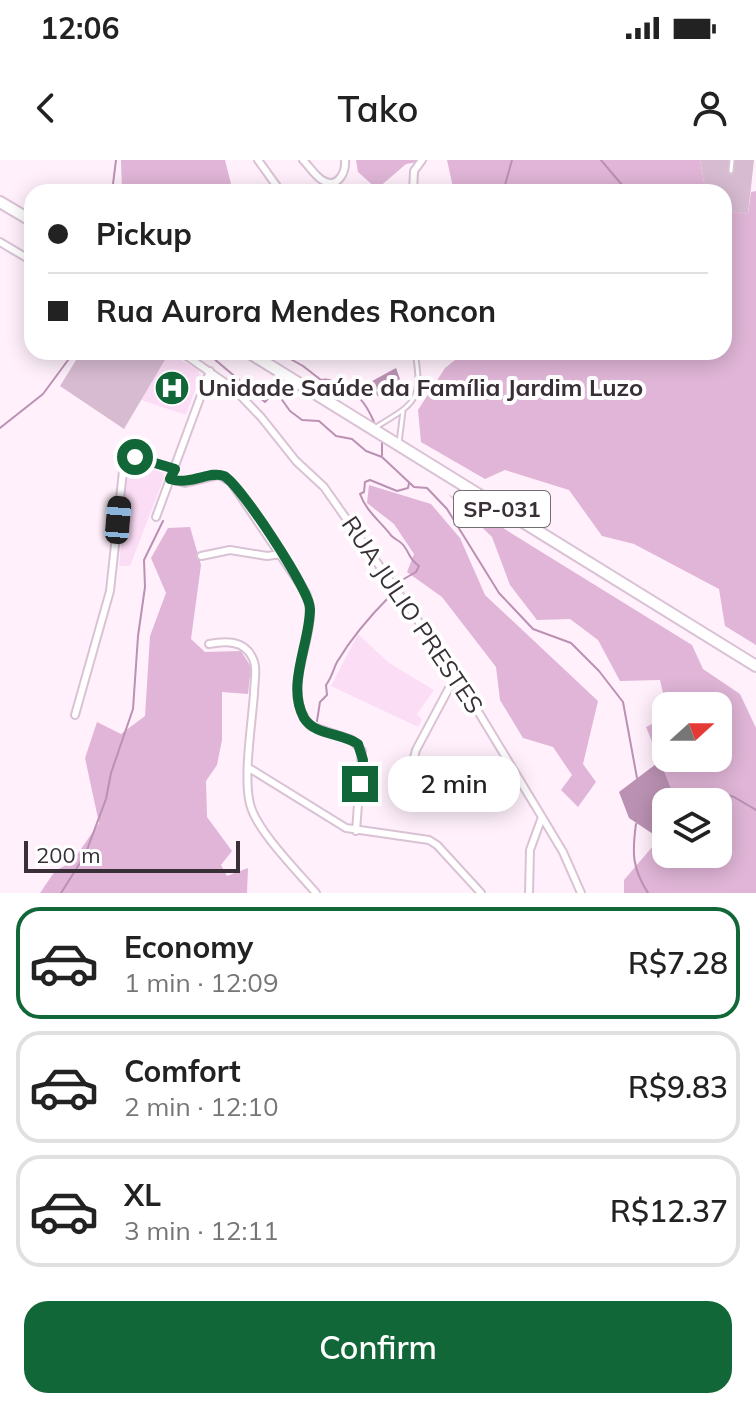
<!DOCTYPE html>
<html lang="en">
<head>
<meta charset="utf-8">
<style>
	:root { --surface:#fff; --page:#f2f2f2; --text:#222; --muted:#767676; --line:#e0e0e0; --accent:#126738 }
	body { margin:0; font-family:Mulish,sans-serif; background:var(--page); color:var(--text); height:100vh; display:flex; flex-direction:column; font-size:30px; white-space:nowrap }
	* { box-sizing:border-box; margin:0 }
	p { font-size:26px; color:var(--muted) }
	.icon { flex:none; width:44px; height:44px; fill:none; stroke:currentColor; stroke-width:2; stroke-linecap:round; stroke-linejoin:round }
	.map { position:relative; height:733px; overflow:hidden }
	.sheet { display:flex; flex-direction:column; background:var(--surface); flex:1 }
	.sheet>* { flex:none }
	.top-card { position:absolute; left:24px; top:24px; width:708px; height:176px; border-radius:24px; box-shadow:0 4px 20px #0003; display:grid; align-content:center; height:176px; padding:0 24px; background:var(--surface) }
	.needle { width:52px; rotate:69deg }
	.tools { position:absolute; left:652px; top:532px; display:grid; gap:16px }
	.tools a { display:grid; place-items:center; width:80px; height:80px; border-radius:16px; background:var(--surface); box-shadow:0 4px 20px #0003; font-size:40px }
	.scale { position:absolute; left:24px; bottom:20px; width:216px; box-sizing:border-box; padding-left:8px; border:4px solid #393037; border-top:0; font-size:22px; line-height:28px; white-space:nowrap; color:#393037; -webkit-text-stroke:6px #fff; paint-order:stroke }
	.end { position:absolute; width:36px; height:36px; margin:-18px; border:10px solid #126738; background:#fff; box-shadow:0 0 0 4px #fff }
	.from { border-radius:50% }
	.bubble { position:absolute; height:56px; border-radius:24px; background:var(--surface); box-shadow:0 4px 20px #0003; font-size:26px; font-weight:600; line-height:56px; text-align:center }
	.car { position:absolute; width:24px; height:48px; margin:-24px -12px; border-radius:10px; box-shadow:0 0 6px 2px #0007; background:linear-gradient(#222 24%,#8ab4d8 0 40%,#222 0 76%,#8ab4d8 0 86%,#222 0) }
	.top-card b { display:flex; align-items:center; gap:28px; height:76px; font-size:30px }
	.top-card b+b { border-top:2px solid var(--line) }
	.top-card i { width:20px; height:20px; background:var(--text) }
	ul { padding:14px 0 0; list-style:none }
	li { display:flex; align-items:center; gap:24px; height:112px; margin:0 16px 12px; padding:0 8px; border:4px solid var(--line); border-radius:24px }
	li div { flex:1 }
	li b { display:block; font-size:30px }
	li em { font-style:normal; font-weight:600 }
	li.on { border-color:var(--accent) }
	li>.icon { width:72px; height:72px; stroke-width:1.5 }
	.cta { display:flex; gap:16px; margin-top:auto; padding:16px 24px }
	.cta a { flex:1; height:92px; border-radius:24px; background:var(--accent); color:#fff; font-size:32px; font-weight:600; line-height:92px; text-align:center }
	.status { display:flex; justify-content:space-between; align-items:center; height:56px; padding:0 40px; background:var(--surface); direction:ltr }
	.status svg { height:22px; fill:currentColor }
	header { display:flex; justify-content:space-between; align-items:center; height:104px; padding:0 24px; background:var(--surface); font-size:36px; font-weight:600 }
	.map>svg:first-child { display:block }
	.built { fill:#fcddf6 }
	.green { fill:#d7bbd1 }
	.forest { fill:#e0b5d7 }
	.water { fill:#ba91b2 }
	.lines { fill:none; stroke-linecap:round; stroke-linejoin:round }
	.stream { stroke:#ba91b2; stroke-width:2 }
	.service-casing { stroke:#dac2d5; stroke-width:7 }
	.minor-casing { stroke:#dac2d5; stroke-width:10 }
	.trunk-casing { stroke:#dac2d5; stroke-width:14 }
	.service { stroke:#fff; stroke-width:3 }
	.minor { stroke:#fff; stroke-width:6 }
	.trunk { stroke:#fff; stroke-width:10 }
	.route { stroke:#126738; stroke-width:10 }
	.labels { text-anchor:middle; stroke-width:8; stroke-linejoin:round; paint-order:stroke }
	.shield { fill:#fff; stroke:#746e73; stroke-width:2 }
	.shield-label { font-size:22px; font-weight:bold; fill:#393037 }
	.poi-label { font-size:24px; font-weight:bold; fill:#393037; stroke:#fff; text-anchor:start }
	.street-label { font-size:24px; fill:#393037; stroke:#fff }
</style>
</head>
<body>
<div class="status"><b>12:06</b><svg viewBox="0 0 49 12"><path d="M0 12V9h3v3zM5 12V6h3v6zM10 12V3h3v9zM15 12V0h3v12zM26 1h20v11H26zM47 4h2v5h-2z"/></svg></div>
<header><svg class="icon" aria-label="back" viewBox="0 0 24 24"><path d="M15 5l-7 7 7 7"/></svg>Tako<svg class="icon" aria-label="person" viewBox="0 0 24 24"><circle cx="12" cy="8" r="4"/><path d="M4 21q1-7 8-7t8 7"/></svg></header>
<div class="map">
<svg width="756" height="733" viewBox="0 0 756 733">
	<rect width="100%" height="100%" fill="#fff0fc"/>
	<path class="built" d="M169,193L198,210L200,217L186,255L141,240Z
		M135,303L163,313L164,318L130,406H119L128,308Z
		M358,474L389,503L434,530L417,554L422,559L418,567L331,526Z"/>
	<path class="green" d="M700,0H754L748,54L724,50V32H710L704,22Z
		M81,192L169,193L124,269L60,226Z"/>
	<path class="forest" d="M121,0H225L233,32H122Z
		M356,0H429L406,4L377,29L358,12Z
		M447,0H700L704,22L710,32H454Z
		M756,31V485L725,466L719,429L634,384L602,376L569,330L505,310L485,319L421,282L418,250L445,208L465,192H724V50L748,54L751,32Z
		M369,325L431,344L460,378L485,435L598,541L583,604L596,622L578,647L561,630L572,615L553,587L523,578L500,540L496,507L442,437L407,412L414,394L394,364L367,343Z
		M448,334L692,485L703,509L740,534L756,568V733H624V720L653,686L666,648V694H718V642H668L672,631L646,567L666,557V598H718V546H666L660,520L620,521L598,480L570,459L537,460L510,425L492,377Z
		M190,367L201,405L191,479L205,492L241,491L251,507L248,534L222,532V580L217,605L206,621L207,657L232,691L221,705L227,716L248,708L247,733H40L55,711L72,702L99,663L85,598L97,562L121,574L145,556L150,476L166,433L151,398L168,368Z"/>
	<path class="water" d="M396,208L400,219L378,236L363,226Z
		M660,601L672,631L656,676L629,658L619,632Z"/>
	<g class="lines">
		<path class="stream" d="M601,0L628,32
			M112,32L116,0
			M503,32L512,0
			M206,192L265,242L271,235L280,237L290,251L302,260L319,261L336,276L352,279L366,291L382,297L414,327L427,328L447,349L499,433L533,469L571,483L599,511L623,542L637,618
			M278,192L303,206L321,220C329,218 332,221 339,225C358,233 366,243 374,262
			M0,268L43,234L74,192
			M382,280V295
			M402,420L416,412L419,406C408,398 411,395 404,386C401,381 393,379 390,374C379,360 366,351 360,334L364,332L365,322L370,320L397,331L408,328L409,323
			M317,561L320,542L327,535L326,525C332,517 333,510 337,502C352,477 369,457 390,436
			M672,631L703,635L718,632L734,637L756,650
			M636,664C632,693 632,708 648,733
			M61,733L85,695L106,639L111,613L133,549L138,476L145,427L144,400L163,361"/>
		<defs>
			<path id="service" d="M731,11L732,0
				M376,267C416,243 423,240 415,192
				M399,283L403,251"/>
			<path id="minor" d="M258,0L281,32
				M303,0C309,6 315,16 322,20C337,30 346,13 345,0
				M413,32L414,11L422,0
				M0,82L32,101
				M181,192L234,229L261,257L296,301L324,327L456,515L542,657L530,690L529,733
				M170,319L185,323L219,315L231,322L306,433C323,473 275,529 311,566L352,580L362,591L356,671
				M156,357L210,211
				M201,396L230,390L267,396L282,394
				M209,484C225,481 244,480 252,497C258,507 254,522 254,533C252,564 243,616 250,644C256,670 298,712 316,733
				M456,515L416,590C396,655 484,621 516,614
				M75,555L110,431L124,302L135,297L175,309
				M249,608L346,668L429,680L437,685L481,733
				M542,657L563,692L581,733"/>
			<path id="trunk" d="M0,42L32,61
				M248,192L756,506"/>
		</defs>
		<use href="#service" class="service-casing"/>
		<use href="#minor" class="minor-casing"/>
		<use href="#trunk" class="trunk-casing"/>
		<use href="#service" class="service"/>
		<use href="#minor" class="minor"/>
		<use href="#trunk" class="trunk"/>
	</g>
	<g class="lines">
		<path class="route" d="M135,297L175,309L170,319C191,326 210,310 224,316C240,324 311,432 310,449C310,483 286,525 304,558C314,575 342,573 358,584L363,600L360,624"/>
	</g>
	<defs>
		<symbol id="hospital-disc" viewBox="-11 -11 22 22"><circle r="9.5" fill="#126738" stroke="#fff"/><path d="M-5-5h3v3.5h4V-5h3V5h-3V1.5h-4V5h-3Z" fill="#fff"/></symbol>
	</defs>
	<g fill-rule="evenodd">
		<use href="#hospital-disc" x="152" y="208" width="40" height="40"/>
	</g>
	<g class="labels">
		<rect class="shield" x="454" y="331" width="96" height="36" rx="6"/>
		<g class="shield-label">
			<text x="502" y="357">SP-031</text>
		</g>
		<g class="poi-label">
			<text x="198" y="236">Unidade Saúde da Família Jardim Luzo</text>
		</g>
		<g class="street-label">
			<text transform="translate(412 455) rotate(56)" y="8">RUA JULIO PRESTES</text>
		</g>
	</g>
</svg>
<div class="tools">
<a><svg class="needle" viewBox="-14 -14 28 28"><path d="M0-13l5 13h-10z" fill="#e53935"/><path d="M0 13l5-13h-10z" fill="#767676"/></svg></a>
<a><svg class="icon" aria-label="layers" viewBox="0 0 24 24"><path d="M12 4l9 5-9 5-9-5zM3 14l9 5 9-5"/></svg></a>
</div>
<div class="scale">200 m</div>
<i class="end from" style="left:135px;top:297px"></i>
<i class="end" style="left:360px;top:624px"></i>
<div class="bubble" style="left:388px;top:596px;width:132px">2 min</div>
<i class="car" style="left:118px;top:360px;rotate:5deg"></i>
<div class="top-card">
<b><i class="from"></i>Pickup</b>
<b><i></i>Rua Aurora Mendes Roncon</b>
</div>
</div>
<section class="sheet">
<ul>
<li class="on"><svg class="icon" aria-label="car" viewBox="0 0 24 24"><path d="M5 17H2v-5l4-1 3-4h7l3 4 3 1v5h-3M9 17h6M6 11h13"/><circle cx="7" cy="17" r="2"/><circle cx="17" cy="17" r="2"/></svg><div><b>Economy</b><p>1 min · 12:09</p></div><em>R$7.28</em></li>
<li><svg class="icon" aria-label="car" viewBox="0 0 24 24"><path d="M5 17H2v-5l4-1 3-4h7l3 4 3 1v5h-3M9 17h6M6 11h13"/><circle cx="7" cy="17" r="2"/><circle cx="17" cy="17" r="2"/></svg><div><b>Comfort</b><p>2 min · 12:10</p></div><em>R$9.83</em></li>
<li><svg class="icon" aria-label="car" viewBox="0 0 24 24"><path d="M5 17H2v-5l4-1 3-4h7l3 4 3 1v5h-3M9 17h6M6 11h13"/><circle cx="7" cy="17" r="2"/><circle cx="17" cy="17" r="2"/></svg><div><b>XL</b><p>3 min · 12:11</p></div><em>R$12.37</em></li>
</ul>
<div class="cta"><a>Confirm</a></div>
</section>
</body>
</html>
